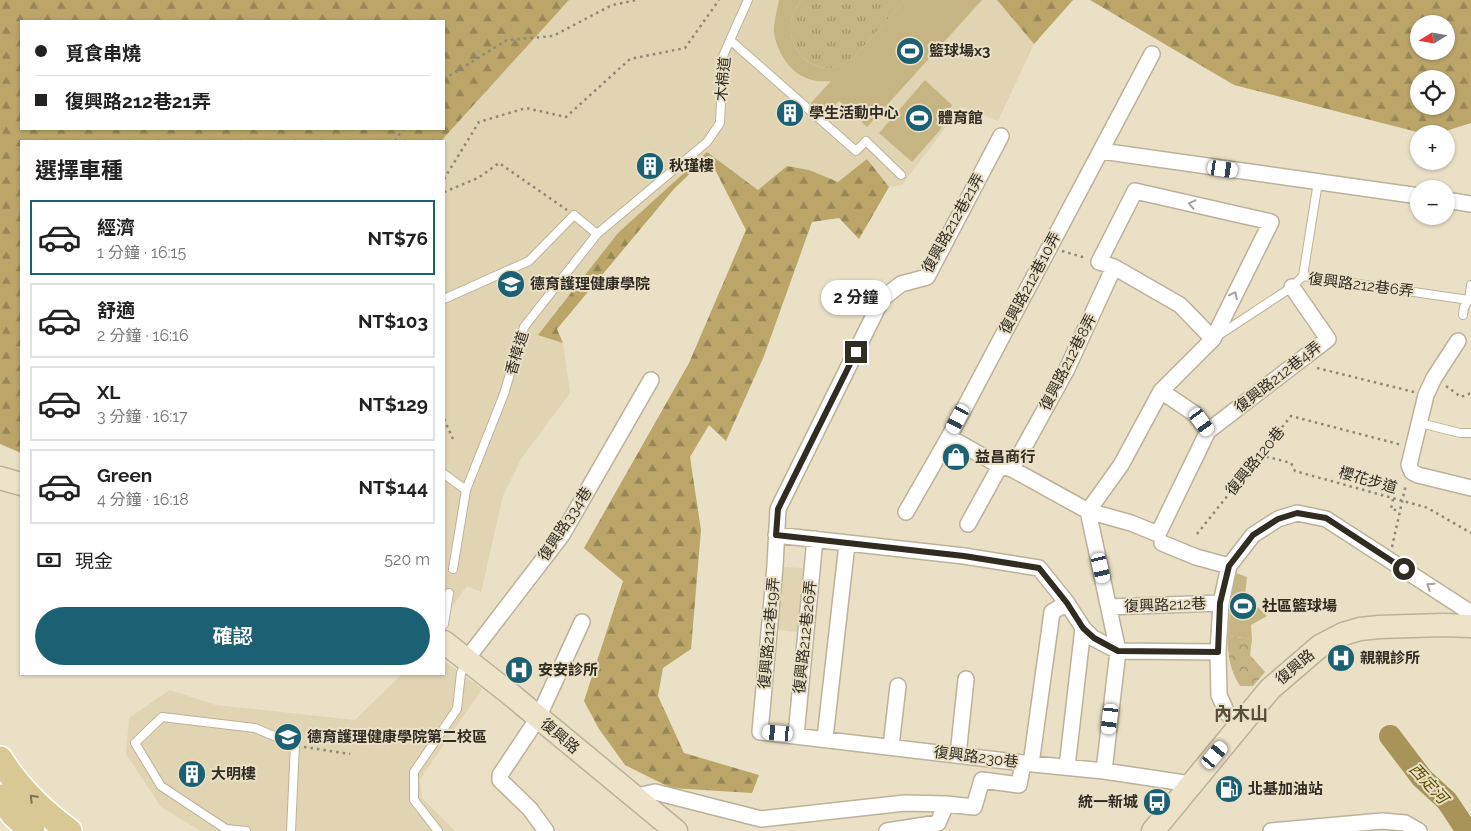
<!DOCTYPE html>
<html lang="zh-TW">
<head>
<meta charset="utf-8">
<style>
	:root { --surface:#fff; --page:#f6f6f6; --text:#222; --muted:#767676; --line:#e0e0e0; --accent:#1c6173 }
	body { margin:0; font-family:Raleway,"Noto Sans TC",sans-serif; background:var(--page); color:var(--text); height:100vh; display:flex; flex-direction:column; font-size:19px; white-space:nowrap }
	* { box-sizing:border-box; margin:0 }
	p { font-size:16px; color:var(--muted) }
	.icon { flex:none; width:28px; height:28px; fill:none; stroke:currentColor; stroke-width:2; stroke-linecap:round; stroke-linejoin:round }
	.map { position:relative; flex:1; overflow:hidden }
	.details { position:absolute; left:20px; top:140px; width:425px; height:535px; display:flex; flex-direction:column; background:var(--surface); border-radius:0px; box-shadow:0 1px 4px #0004 }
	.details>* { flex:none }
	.guide { position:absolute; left:20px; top:20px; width:425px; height:110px; border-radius:0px; box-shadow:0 1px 4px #0004; display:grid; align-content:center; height:110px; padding:0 15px; background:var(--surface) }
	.needle { width:32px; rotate:259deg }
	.tools { position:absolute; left:1410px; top:15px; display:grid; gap:10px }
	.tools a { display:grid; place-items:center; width:45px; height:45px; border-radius:50%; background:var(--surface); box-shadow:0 1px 4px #0004; font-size:25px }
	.end { position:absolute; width:22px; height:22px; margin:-11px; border:6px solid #302c22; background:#fff; box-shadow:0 0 0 2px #fff }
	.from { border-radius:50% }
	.bubble { position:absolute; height:35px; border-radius:18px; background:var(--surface); box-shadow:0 1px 4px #0004; font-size:16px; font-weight:700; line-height:35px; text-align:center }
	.car { position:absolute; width:15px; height:30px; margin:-15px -8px; border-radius:6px; box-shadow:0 0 4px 1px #0007; background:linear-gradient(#fff 24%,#345 0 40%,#fff 0 76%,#345 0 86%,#fff 0) }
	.guide b { display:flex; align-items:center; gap:18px; height:48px; font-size:19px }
	.guide b+b { border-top:1px solid var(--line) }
	.guide i { width:12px; height:12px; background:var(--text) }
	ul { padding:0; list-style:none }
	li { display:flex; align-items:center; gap:15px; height:75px; margin:0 10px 8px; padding:0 5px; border:2px solid var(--line); border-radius:0px }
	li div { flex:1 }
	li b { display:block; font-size:19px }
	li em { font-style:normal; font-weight:700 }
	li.current { border-color:var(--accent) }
	li>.icon { width:45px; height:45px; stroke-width:1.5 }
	h2 { padding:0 15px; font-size:22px; line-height:60px }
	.pay { display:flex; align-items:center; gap:12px; height:55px; padding:0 15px; font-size:19px }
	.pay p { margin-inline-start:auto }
	.cta { display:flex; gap:10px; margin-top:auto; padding:10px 15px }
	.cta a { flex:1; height:58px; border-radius:30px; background:var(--accent); color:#fff; font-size:20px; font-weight:700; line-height:58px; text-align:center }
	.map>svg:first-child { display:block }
	.built { fill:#e0d4b3 }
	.grass { fill:url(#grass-tufts) }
	.forest { fill:url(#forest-firs); fill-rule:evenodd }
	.park { fill:url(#park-crowns) }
	.pitch { fill:#c6b582 }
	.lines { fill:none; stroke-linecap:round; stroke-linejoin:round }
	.river { stroke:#a89358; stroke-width:22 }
	.lane-casing { stroke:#bbb299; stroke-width:10 }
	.street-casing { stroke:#bbb299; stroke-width:18 }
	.secondary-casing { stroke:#bbb299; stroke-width:25 }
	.primary-casing { stroke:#fff; stroke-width:28 }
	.path { stroke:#8e8876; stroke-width:2.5; stroke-dasharray:2.5 4; stroke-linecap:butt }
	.lane { stroke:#fff; stroke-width:8 }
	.street { stroke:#fff; stroke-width:15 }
	.secondary { stroke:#ece3c9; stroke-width:22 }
	.primary { stroke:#d9c794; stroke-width:25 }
	.oneway { stroke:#a2a09c }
	.oneway2 { stroke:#7c7255 }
	.route { stroke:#302c22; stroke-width:6 }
	.labels { text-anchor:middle; stroke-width:4; stroke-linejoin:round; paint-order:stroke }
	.poi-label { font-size:15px; font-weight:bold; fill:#302c22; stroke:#e9e0c6; text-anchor:start }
	.street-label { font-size:15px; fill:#302c22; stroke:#e9e0c6 }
	.water-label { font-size:16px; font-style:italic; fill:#644f00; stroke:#e9e0c6 }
	.quarter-label { font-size:18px; font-weight:bold; fill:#564e38; stroke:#e9e0c6 }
</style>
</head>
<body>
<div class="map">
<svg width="1471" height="831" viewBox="0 0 1471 831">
	<defs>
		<pattern id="grass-tufts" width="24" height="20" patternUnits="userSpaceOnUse" patternTransform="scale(1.25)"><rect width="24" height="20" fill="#c6b582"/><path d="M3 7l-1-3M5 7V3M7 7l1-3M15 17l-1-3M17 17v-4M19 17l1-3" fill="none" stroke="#a1936a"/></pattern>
		<pattern id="forest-firs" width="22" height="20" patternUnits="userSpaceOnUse" patternTransform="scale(1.25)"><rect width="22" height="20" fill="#bba569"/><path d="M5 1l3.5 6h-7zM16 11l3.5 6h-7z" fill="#988756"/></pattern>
		<pattern id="park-crowns" width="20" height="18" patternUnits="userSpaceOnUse" patternTransform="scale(1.25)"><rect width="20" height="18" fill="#c6b582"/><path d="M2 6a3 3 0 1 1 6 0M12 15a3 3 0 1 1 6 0" fill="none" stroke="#a1936a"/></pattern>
	</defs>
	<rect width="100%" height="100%" fill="#e9e0c6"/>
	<path class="built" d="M569,0H997L1034,44L998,121L961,107L902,185L889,187L867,159L838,182L809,170L787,166L758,190L707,152L539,334L563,343L570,393L521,459L503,496L481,592L467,586L445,616L444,141H441Z
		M775,566L810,569L804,633L769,629Z
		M444,661L482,689L420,779L422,798L455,831H201L161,807L126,754L129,718L170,690L216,705L355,720L402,674H444Z"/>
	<path class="grass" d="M802,0H905L852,59C845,63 838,67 830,68C795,69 778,25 802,0Z"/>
	<path class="forest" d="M0,0H569L441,141H21V453L0,444ZM21,21H444V129H21Z
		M997,0H1073L1034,44Z
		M1090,0H1471V123L1436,134H1425L1234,85ZM1419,24H1446V51H1419ZM1419,79H1446V106H1419Z
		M707,152L758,190L787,166L809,170L838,182L867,159L889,187L859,239L839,218L812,222L764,356L726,441L709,425L690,457L701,530L691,649L663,668L658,696L684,753L759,775L752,793L671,788L625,765L599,729L584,701L623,581L584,548L689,363L746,230L708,156L673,190L557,329L563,343L538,335L618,233Z"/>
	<path class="park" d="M1228,636L1252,639L1250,655L1265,672L1253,686H1240C1230,670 1227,654 1228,636Z"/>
	<path class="pitch" d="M779,0H802C778,25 795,69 830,68C838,67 845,63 852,59L905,0H982L867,127L839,101L825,116L811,103L831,81C825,81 818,82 812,80C791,75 776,52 774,31C774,21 777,10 779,0Z
		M925,80L952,105L940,130L912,162L879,133Z
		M1233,572L1247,577L1245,595L1267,616L1251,625L1252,639L1228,636Z"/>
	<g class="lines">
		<path class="river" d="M1390,736L1422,778L1447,801L1467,831"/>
		<defs>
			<path id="lane" d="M730,40L748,0
				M597,234L707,142L720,123L723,56L730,40L856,151L866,141L901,175
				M1303,276L1318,182
				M444,299L529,261L574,215L597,234L524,327L504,394L466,490
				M1463,315L1464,307L1469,300
				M1219,335L1292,287L1303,276L1469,300L1471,285
				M1420,423L1460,433H1471
				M444,474L466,490L453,569
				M444,624L449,593
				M246,831L226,829L161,786L135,743L162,717L255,728L295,745L291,831
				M438,831L414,800V772L457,709L461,673L466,662"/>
			<path id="street" d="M1001,136L927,277L901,284L882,299L778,509L775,566L760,732L1023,763L1104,771L1191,784
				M1101,151L1419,196
				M1446,200L1471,204
				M1458,341L1434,378L1426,395L1409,465L1412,472L1418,475L1471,488
				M1161,391L1195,414L1208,431
				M949,437L1000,466L1012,469L1088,511L1131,523L1158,534L1208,431L1328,339L1292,287
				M1012,469L1066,371L1114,267L1099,262L1135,191L1271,222L1213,339
				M1088,511L1121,465L1161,391L1213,339L1180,305L1114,267
				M1088,511L1118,651L1104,771
				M906,512L949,437L1152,54
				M968,524L1000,466
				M776,535L964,556L1039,568L1067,603L1083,628L1093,638L1118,651L1218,652
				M1162,543L1196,557L1229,566
				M1109,607L1221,603
				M466,660L562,535L651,380
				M1240,727L1227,713L1219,695L1218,652L1221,603L1229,566L1253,535L1278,519L1297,513L1326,519L1471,613
				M796,735L815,539
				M825,738L847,544
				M891,746L898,686
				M958,755L966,679
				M1031,764L1052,612L1067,603
				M1067,767L1083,628
				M633,797L655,792L761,819L905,803L946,804L974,807L982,780L1019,785L1023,763
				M546,831L530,809L500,780V775L538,718L582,622
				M887,831L938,823L946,804
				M1271,831L1382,821L1405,823L1419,831"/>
			<path id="secondary" d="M0,478L21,484
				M444,642L509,693L676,831
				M1153,831L1270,689L1320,646L1343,634L1360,629L1379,627L1443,625L1471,626"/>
			<path id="primary" d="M0,759C17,786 43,812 69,831
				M0,797L14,815L32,831"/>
		</defs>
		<use href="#lane" class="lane-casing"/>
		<use href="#street" class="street-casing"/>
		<use href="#secondary" class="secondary-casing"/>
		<use href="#primary" class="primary-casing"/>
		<path class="path" d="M444,79L507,40L553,36L612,5L637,0
			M395,141L403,129
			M444,179L479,122L526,108L566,117L630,59L685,48L719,0
			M444,192L478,178L499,163L567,210
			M1062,251L1086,258
			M1317,368L1414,392
			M1446,386L1461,397L1471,393
			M444,419L453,439
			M1260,455L1291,463L1295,471L1425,507L1433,511L1471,533
			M1393,499L1391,509L1400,511
			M1197,534L1291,416L1402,445
			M1392,547L1406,484
			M304,747L350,754"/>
		<use href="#lane" class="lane"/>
		<use href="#street" class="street"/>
		<use href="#secondary" class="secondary"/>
		<use href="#primary" class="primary"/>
	</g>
	<defs><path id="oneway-chevron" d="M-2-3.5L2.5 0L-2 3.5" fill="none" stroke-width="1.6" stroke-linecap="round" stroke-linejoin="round" transform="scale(1.25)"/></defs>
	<g class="oneway">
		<use href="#oneway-chevron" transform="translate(1192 204) rotate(-167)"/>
		<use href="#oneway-chevron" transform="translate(1234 295) rotate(-64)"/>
		<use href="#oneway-chevron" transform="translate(1430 586) rotate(-147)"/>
	</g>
	<use class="oneway2" href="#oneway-chevron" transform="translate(33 798) rotate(-135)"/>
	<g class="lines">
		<path class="route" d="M856,352L778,509L776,535L964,556L1039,568L1067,603L1083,628L1094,638L1118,651L1218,652L1220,603L1229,566L1253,535L1278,519L1297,513L1326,518L1404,569"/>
	</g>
	<defs>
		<symbol id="stadium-disc" viewBox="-11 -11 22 22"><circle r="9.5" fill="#1c6173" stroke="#e9e0c6"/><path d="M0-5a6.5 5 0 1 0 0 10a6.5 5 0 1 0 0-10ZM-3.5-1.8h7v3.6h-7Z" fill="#fff"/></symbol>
		<symbol id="building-disc" viewBox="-11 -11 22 22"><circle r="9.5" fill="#1c6173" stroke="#e9e0c6"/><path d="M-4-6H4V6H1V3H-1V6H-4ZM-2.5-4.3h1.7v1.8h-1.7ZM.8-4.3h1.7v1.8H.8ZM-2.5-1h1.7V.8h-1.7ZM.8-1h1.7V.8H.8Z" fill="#fff"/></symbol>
		<symbol id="university-disc" viewBox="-11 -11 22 22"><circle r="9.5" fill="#1c6173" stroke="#e9e0c6"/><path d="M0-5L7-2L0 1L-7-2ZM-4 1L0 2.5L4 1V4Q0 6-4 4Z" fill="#fff"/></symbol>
		<symbol id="shop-disc" viewBox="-11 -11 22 22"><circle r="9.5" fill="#1c6173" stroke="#e9e0c6"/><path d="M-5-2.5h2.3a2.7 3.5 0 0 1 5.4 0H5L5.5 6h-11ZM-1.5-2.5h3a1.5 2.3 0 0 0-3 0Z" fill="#fff"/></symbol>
		<symbol id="hospital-disc" viewBox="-11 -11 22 22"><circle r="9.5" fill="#1c6173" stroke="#e9e0c6"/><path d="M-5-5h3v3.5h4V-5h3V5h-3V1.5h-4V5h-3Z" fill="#fff"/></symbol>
		<symbol id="fuel-disc" viewBox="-11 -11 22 22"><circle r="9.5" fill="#1c6173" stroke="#e9e0c6"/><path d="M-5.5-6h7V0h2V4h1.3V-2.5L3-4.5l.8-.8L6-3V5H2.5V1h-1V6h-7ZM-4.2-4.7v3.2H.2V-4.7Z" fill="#fff"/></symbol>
		<symbol id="bus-disc" viewBox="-11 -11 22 22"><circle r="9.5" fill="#1c6173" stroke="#e9e0c6"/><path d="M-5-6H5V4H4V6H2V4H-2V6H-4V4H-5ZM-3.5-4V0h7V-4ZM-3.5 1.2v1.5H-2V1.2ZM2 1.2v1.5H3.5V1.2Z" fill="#fff"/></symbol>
	</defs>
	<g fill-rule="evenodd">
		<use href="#stadium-disc" x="894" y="35" width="32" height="32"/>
		<use href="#building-disc" x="774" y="97" width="32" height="32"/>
		<use href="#stadium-disc" x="903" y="102" width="32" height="32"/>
		<use href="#building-disc" x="634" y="150" width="32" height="32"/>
		<use href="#university-disc" x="495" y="268" width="32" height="32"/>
		<use href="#shop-disc" x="940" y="441" width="32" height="32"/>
		<use href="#stadium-disc" x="1227" y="590" width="32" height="32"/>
		<use href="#hospital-disc" x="1325" y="642" width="32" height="32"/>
		<use href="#hospital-disc" x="503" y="654" width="32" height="32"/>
		<use href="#university-disc" x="272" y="721" width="32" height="32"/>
		<use href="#building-disc" x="176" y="758" width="32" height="32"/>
		<use href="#fuel-disc" x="1213" y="773" width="32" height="32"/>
		<use href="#bus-disc" x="1141" y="786" width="32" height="32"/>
	</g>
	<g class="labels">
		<g class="poi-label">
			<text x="929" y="56">籃球場x3</text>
			<text x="809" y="118">學生活動中心</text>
			<text x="938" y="123">體育館</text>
			<text x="669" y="171">秋瑾樓</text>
			<text x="530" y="289">德育護理健康學院</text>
			<text x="975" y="462">益昌商行</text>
			<text x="1262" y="611">社區籃球場</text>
			<text x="1360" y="663">親親診所</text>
			<text x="538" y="675">安安診所</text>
			<text x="307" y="742">德育護理健康學院第二校區</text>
			<text x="211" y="779">大明樓</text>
			<text x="1248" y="794">北基加油站</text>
			<text x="1138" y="807" text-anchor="end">統一新城</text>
		</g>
		<g class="street-label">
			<text transform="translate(723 79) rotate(-85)" y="5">木棉道</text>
			<text transform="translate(953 223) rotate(-61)" y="5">復興路212巷21弄</text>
			<text transform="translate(1030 283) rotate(-62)" y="5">復興路212巷10弄</text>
			<text transform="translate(1361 285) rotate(7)" y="5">復興路212巷6弄</text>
			<text transform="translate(517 353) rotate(-73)" y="5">香樟道</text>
			<text transform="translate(1068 362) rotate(-63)" y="5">復興路212巷8弄</text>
			<text transform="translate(1278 377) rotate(-38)" y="5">復興路212巷4弄</text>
			<text transform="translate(1255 461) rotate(-51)" y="5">復興路120巷</text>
			<text transform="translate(1368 480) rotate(16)" y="5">櫻花步道</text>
			<text transform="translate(565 524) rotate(-57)" y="5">復興路334巷</text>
			<text transform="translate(1165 605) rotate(-2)" y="5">復興路212巷</text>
			<text transform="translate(769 633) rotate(-85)" y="5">復興路212巷19弄</text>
			<text transform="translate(805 637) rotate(-84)" y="5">復興路212巷26弄</text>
			<text transform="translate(1295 667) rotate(-40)" y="5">復興路</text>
			<text transform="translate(560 736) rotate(40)" y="5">復興路</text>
			<text transform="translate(976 757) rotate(7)" y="5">復興路230巷</text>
		</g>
		<g class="water-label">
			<text transform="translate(1429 783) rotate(47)" y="6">西定河</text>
		</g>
		<g class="quarter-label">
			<text x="1241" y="720">內木山</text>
		</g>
	</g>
</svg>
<div class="tools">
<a><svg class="needle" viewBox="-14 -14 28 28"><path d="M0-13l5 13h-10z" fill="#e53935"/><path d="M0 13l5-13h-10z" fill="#767676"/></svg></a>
<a><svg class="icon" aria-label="locate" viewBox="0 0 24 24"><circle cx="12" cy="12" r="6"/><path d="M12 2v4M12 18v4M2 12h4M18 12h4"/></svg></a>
<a>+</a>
<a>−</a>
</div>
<i class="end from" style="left:1404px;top:569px"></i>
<i class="end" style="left:856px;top:352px"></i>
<div class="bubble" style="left:821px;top:280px;width:70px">2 分鐘</div>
<i class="car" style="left:1223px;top:169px;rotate:98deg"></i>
<i class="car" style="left:958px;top:419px;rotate:208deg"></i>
<i class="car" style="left:1202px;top:422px;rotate:144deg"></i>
<i class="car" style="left:1101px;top:568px;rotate:167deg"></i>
<i class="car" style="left:1110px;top:719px;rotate:187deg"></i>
<i class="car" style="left:778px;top:733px;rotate:275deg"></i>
<i class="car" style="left:1215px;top:755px;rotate:40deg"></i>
<div class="guide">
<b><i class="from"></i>覓食串燒</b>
<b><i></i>復興路212巷21弄</b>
</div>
<section class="details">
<h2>選擇車種</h2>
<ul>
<li class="current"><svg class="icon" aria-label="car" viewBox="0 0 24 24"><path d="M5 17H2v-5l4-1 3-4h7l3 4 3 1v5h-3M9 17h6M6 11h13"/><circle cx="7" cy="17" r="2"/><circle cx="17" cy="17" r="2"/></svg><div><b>經濟</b><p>1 分鐘 · 16:15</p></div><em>NT$76</em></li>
<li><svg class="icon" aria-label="car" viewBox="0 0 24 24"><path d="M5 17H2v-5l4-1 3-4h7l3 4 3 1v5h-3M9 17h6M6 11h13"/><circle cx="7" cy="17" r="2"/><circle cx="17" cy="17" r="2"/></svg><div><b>舒適</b><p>2 分鐘 · 16:16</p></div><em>NT$103</em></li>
<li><svg class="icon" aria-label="car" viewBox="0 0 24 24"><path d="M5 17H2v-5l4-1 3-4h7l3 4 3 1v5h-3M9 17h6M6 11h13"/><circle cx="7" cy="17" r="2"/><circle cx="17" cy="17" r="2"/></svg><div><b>XL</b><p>3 分鐘 · 16:17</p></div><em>NT$129</em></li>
<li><svg class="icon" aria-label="car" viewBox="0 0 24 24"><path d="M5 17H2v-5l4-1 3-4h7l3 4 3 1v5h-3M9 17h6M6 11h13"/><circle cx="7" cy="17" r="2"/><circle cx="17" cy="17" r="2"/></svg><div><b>Green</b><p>4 分鐘 · 16:18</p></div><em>NT$144</em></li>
</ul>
<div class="pay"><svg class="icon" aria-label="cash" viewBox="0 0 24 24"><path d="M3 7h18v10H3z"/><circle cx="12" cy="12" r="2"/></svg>現金<p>520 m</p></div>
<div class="cta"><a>確認</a></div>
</section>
</div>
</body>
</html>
